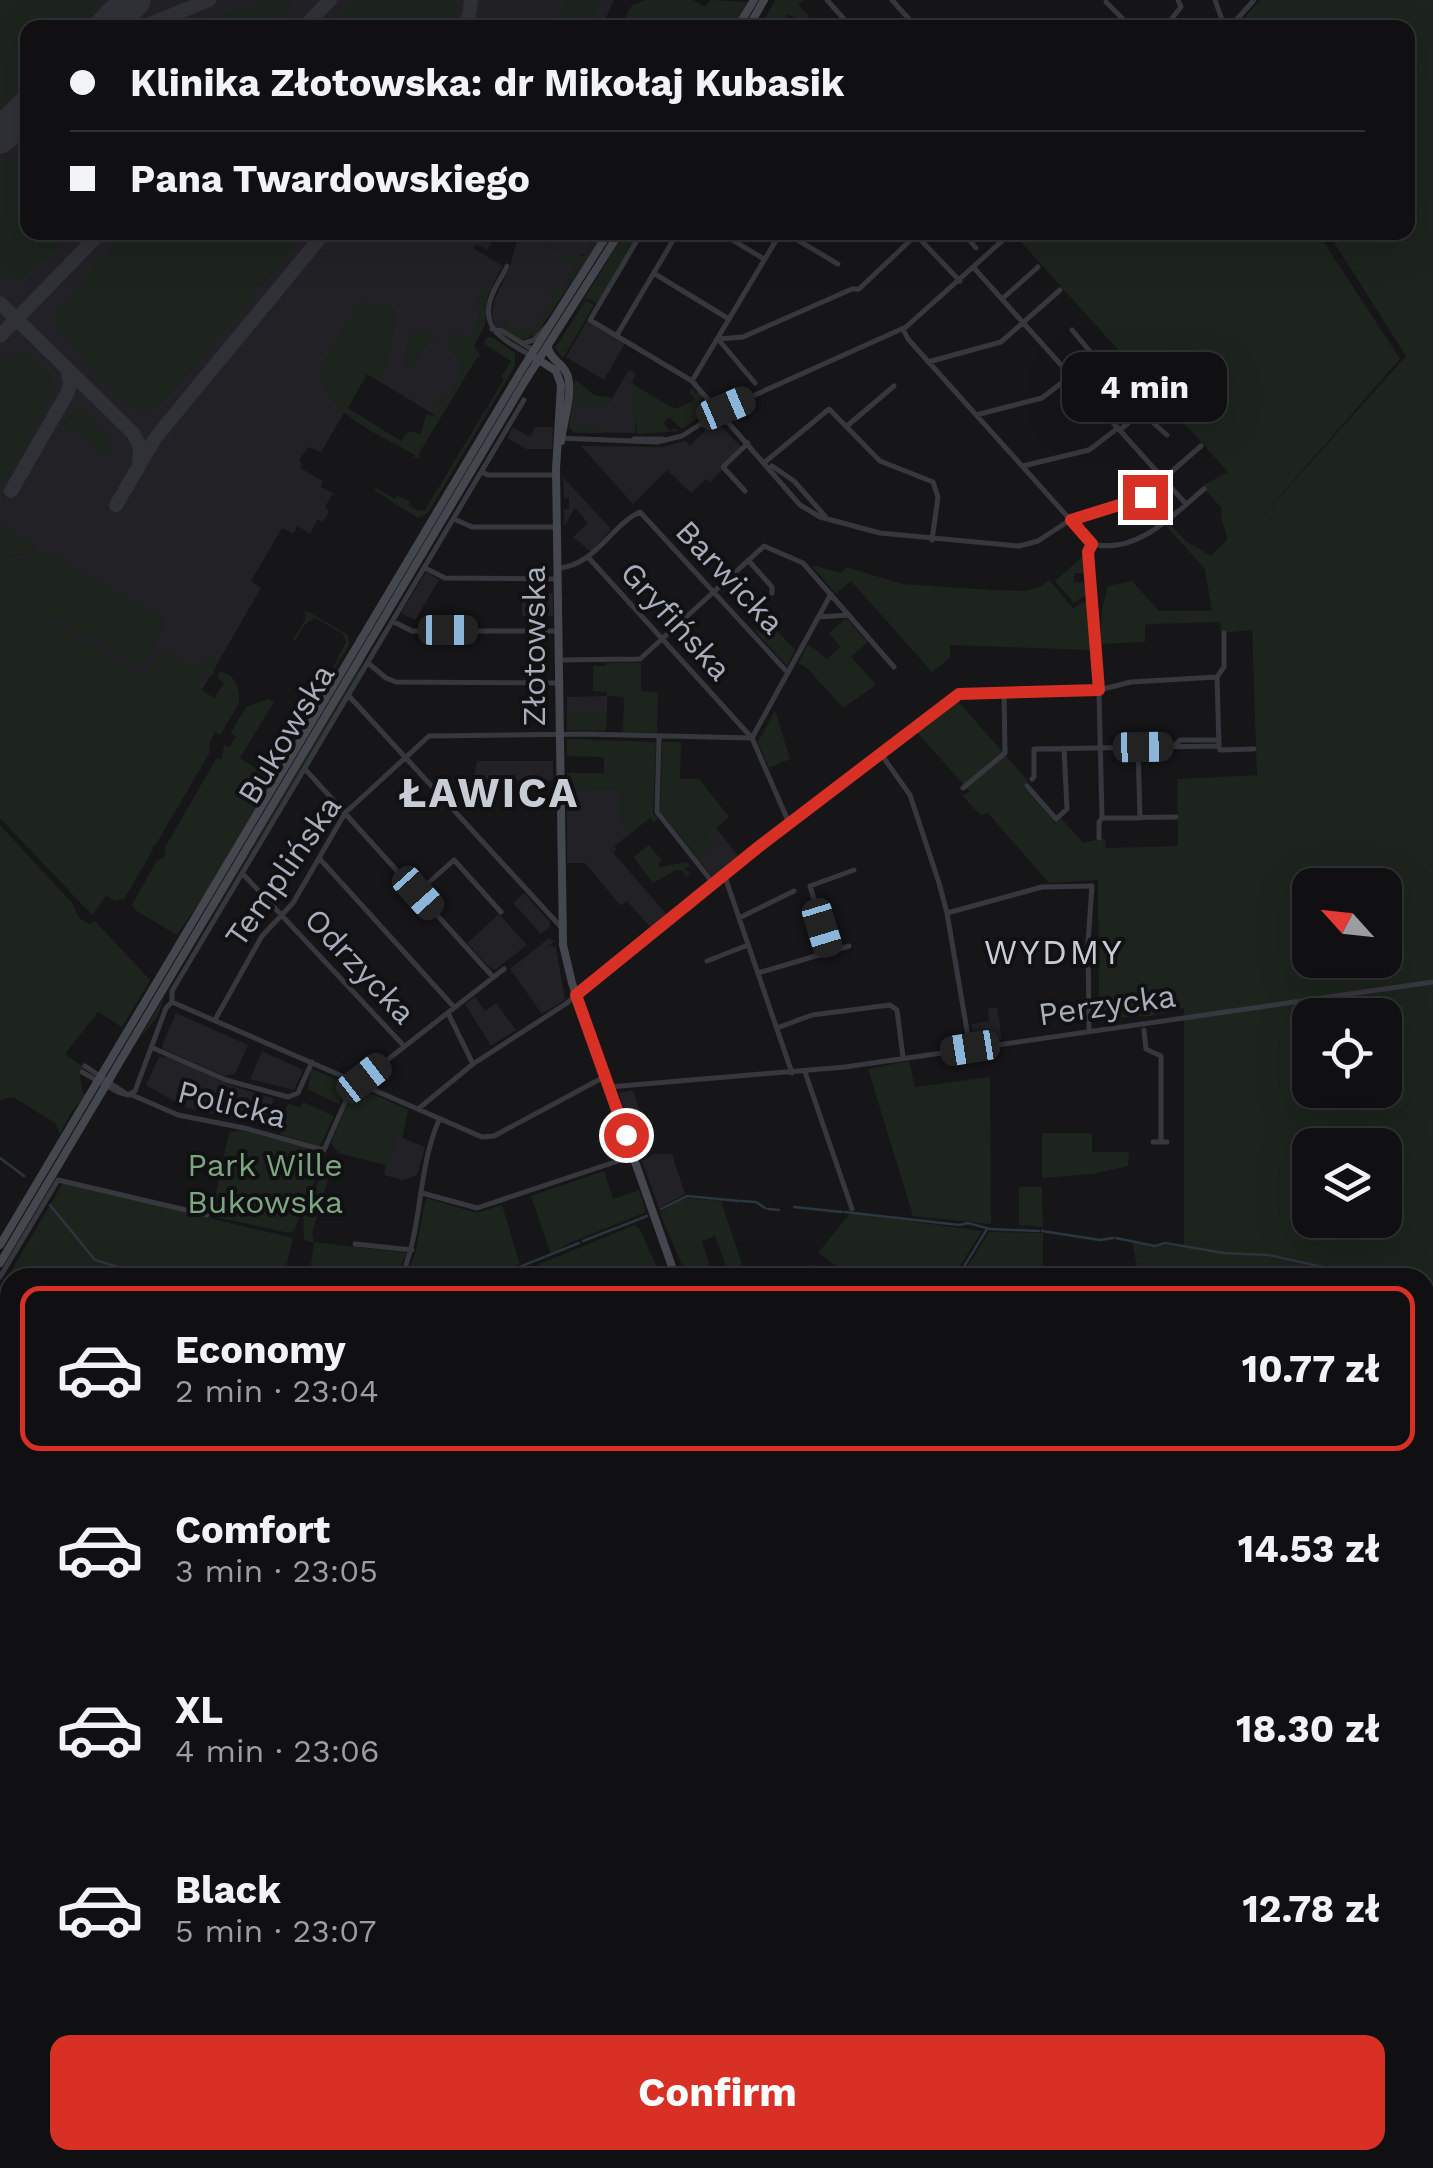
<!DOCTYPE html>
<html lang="en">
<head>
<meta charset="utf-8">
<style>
	:root { --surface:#101013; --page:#19191c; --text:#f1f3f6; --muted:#9c9da0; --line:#303033; --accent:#d93025 }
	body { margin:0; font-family:"Work Sans",sans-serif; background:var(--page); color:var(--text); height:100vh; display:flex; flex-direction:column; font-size:38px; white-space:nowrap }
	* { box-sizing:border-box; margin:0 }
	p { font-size:32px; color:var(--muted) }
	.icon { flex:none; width:55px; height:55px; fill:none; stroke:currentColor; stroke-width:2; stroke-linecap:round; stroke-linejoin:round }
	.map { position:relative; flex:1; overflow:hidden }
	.side { position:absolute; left:0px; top:1268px; width:1435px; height:902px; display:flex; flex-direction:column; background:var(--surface); border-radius:30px 30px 0 0; box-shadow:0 10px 40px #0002,0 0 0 2px var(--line) }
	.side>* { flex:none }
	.top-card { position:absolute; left:20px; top:20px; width:1395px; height:220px; border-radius:20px; box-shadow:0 10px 40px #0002,0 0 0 2px var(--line); display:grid; align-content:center; height:220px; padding:0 50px; background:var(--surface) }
	.needle { width:65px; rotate:297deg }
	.fabs { position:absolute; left:1292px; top:868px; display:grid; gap:20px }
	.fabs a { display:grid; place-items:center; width:110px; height:110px; border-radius:20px; background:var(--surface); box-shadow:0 10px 40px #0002,0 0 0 2px var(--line); font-size:50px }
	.end { position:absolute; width:45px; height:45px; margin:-22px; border:12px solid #d93025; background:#fff; box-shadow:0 0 0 5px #fff }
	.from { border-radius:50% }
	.bubble { position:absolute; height:70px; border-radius:20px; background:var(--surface); box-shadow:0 10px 40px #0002,0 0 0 2px var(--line); font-size:32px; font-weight:700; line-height:70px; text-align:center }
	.car { position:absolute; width:30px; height:60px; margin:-30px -15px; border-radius:12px; box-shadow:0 0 8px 2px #0007; background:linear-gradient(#222 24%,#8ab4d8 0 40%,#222 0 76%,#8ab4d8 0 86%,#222 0) }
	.top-card b { display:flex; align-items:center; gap:35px; height:95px; font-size:38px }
	.top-card b+b { border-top:2px solid var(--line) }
	.top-card i { width:25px; height:25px; background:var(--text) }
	ul { padding:18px 0 0; list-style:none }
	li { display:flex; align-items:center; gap:30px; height:165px; margin:0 20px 15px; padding:0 30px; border:5px solid transparent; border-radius:20px }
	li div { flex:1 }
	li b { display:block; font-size:38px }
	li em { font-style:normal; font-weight:700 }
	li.selected { border-color:var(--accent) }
	li>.icon { width:90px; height:90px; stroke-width:1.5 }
	.action { display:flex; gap:20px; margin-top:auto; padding:20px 50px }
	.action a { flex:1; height:115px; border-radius:20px; background:var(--accent); color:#fff; font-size:40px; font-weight:700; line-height:115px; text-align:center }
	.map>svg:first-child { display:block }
	.built { fill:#222226 }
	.green { fill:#1c241d; fill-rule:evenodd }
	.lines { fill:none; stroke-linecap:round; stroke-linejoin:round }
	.stream { stroke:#2b363e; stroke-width:2.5 }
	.taxiway { stroke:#303136; stroke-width:14 }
	.runway { stroke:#303136; stroke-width:35 }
	.street { stroke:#37383e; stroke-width:5 }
	.secondary { stroke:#45474e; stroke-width:8 }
	.route { stroke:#d93025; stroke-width:12 }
	.labels { text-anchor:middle; stroke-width:8; stroke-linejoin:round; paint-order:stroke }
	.street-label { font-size:32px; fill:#a7adba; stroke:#111114 }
	.park-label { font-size:32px; fill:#7ca67f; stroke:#111114 }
	.neighbourhood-label { font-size:35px; letter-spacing:2.5px; fill:#c8ccd5; stroke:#111114 }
	.district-label { font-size:42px; font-weight:bold; letter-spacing:2.5px; fill:#c8ccd5; stroke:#111114 }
</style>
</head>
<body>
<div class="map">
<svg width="1433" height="2168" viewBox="0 0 1433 2168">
	<rect width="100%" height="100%" fill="#161619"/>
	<path class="built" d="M0,0H614L601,28H28V232L498,233L487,250L476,244L473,248L503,266L486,292L478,332L460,360L470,366L438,417L367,374L321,452L308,447L299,461L302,464L300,468L323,481L321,487L333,493L325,507L329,511L323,522L318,519L310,534L298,526L293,533L282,528L251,581L261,588L202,690L197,687L199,683L144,677L0,592Z
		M519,233H600L586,255L581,254L582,263L534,333L521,340L496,327L492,316L494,301L510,267Z
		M587,321L625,343L604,380L566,357Z
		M629,370L636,374L632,382L636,386L635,433L573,432V398H612Z
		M720,425L741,447L720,467L722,470L710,482L706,479L691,493L667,470L633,504L581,446L663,447L685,441L690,446L709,427Z
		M513,427L530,437L535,427H553L552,449H526L507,438Z
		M563,477L611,529L591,552L573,537L588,523L575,508L564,527V509H569V498H564Z
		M426,572L439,580L415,620L401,613Z
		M522,593H553V616H522Z
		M607,696V713H567V697Z
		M477,761H553V780L473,781Z
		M567,789H619L630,833L610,849L668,916L652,929L627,901L621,906L585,863H567Z
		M707,790L729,817L716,828L740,858L714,879L667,820Z
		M524,893L550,922V927L541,934L513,903Z
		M499,914L527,945L496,969H491L467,943Z
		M549,938L555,941L550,945L556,948L565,1000L542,1014L510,969Z
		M475,997L485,1011L496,1003L516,1030L491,1046L465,1004Z
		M997,1007L1002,1039L974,1043L971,1024L989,1021L988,1009Z
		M176,1013L248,1045L235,1074L225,1076L163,1049L162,1045Z
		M262,1051L303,1070L294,1090L250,1079Z
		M159,1057H169L230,1085L274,1099L262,1125L184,1107L146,1085Z
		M357,1087L408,1110L402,1138L425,1147L417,1175L403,1180L384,1175L386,1165L338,1153Z
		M633,1090L652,1147L636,1145L627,1120L619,1093Z
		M654,1154H672L685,1194L659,1208L642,1161Z
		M401,2160H541L540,2168H398Z"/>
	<path class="green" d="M0,0H103L76,27L28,28L27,77L0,105Z
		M265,0H290L292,4L278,27H185Z
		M354,0H454L456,6L445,27H327Z
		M566,0H598L600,4L586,21L574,25L557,16Z
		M646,0H693L705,7L710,0L748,2L733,27H627L630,21L625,18L632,5Z
		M775,0H803L798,5L809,16L806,24L788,14L781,26L774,23L771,27H764L765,18Z
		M1260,0H1433V1426L1425,1425V1278L1139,1277L1132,1242L1184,1247V1008L1151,1016L1099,1018L1098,880L1049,883L988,813L980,815L962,795L970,792L917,732L957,700L1026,779L1028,782L1024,787L1055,823L1061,818L1083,843L1105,838L1106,848L1178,846L1177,779L1257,775L1252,630L1221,633L1220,622L1153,624L1145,625V642L1100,644L1102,609L1108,586L1132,581L1159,611H1212L1205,569L1167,527L1170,524L1187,542L1211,556L1227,540C1227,528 1219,521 1222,509L1202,486L1228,472L1021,242L1031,232L1318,233L1400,359L1250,530L1406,356L1328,233L1408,232V28L1236,27ZM1310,885H1385V960H1310ZM1310,1015H1385V1090H1310ZM1310,1145H1385V1220H1310Z
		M27,142L28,232L78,233L16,282L0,271V170Z
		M125,233V232L306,233L175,389C166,398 156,412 142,410C119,409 66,339 53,319L99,260Z
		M527,233L546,242L553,233L548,242L577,260L585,254L599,233H605L536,335L521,340L503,328L504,320L509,318L506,324L524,333L529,327L534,330L537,325L534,322L549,305L554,294L530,276L559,293L569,282L565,279L574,264L561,260L558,251Z
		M624,233H640L597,304L586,298L576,312Z
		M503,264L488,295L485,325L474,346L482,358L478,356L418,455L421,457L414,458L415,455C382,435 320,413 320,367L359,302L389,306L395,310L396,318L382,383L367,374L348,408L401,441L408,431L421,434L426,414L434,416L432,408L437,399L449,393L464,366L447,346L451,333L474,337L472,329L476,331L481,308L474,309C478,293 494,279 503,264Z
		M586,300L594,305L569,348L560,351L569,349L563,358L555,348Z
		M410,330L442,337L438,343L430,339L413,368L404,366Z
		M487,337H492L515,353V366L428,513L418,518L374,490L376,488L395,499L397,496L410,501L408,505L419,511L425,510L504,379L501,377L511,361L483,343Z
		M19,351C30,357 51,369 54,382C57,398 10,472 0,489V361Z
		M1091,364H1096L1136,410L1123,425L1079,380L1080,374Z
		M575,379L594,395L613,398L607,405H574V428H602V433H575L569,428Z
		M631,383L675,409L695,400L690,392L693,387L694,394L698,392L703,397L699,402L707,411L682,429L669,417L663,423L670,431L674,428L679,431L637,434Z
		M81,407L94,419L114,449L109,458L88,439L70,428L65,435L59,432L71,413Z
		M0,523L38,549L36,551L0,560Z
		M50,553L162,618L160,621L165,624L143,669L0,587V563Z
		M1083,556L1085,573H1074V582L1085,583L1086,595L1074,603L1055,581Z
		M811,565L842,573L846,567L902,584L993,590L1023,591L1040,587L1049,580L1073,608L1089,599L1090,650L950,645V658L932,672L851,581L836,594Z
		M0,590L143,676L165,645L164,650L192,666L195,662L202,663L209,655L219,660L212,676L206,672L197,687L214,698L224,683L217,677L219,672C234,672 241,689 239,704L220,735L215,732L209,744L213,747H209L210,752L155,846L151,847L153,850L124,899L116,901L106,896L92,915L0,818Z
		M305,612H309L348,635L349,645L331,675L329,687L209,888L177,935L135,910L132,905L157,860L163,859L166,853L164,849L216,759L222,758L224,745L229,747L236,737L231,733L246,707L268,699L274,702L240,758L264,773C284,767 334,665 346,642L343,634L315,618L304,625L295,641L293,640L305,620Z
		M846,618L868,642L851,657L876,685L843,708L808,669L798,663L808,644L827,659L840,647L829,633Z
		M767,620L795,650L787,666L755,631Z
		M365,657L359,674L166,993L157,1017L138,1041Z
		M607,663H641V691L658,693L657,733L623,732L624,697L607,696V692L593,691V666H606Z
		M775,710L790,759L769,768L758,742Z
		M567,713H607L606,731L567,730Z
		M567,739L656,742L653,813L658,819L654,822L650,818L615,846L617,849L613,852L610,849L630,832L619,819V790L567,789V773H604V757L567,756Z
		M662,742H681L680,779H699L729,817L707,834L710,839L715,835L720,841L699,859L660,811Z
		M0,825L73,904L79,918L89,924L95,921L150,980L122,1027L98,1012L65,1054L81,1065L87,1063L80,1075L83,1094L86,1095L72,1111L60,1134L55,1123L13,1097L0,1100Z
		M649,845L662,861L658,864L660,867L686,862L690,866L684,869L690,873L686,877L683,871L676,870L653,883L633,857Z
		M909,1061L915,1087L990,1077L991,1224L913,1216L868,1069Z
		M311,1069L349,1084L339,1104L308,1090Z
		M355,1086L408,1110L402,1138H397L387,1165L338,1152L331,1143Z
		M303,1102L334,1116L320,1146L282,1135L277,1128L288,1104L300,1107Z
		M239,1130L317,1149L323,1154L322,1163L294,1231L289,1233L211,1216L229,1133Z
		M1092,1133V1152H1129L1128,1166L1092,1174L1042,1178V1133Z
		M604,1171L613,1199L639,1190L646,1212L567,1244L551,1255L531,1196Z
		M322,1174L329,1176L312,1234L314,1242L407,1253L395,1277H309L314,1243L304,1240L303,1216Z
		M63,1183L293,1238L284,1277L10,1278V1569L0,1568V1290Z
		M1019,1187H1042L1043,1227L1019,1225Z
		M426,1198L477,1213L502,1205L520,1264L486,1277H406L415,1254Z
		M684,1198L721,1201L745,1273L729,1275L715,1236L702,1241L713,1277H687L656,1204L660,1212Z
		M850,1213L982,1231L953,1277H852L818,1253Z
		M635,1225L640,1229L657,1268L653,1277H508Z
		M989,1232L1043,1233V1277H961Z
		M1425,1432L1433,1434V2168H1149L1147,2160H1425Z
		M0,1576L10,1577V2160H401L398,2168H0Z
		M545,2160H942L944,2168H544Z
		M955,2160H1074L1043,2168H957Z"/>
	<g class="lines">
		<path class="stream" d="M0,1158L24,1176
			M741,1201L756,1202L765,1208
			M50,1205L95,1260L155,1278
			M794,1207L842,1212
			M661,1209L687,1196L739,1201
			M768,1209L779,1210
			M845,1212L959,1225L968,1223L990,1229L1039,1231
			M1042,1231L1100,1240L1113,1238
			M1116,1238L1155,1246L1165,1243L1224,1253L1269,1255L1368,1277
			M583,1241L647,1216
			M492,1278L579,1243
			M957,1278L987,1229
			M1427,1290L1433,1292
			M8,2110L10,2111
			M0,2136L10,2143
			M0,2154L10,2144
			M20,2160L21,2168"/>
		<path class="taxiway" d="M140,28L209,0
			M303,28L330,0
			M463,28L469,16L471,0
			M0,303L133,433L140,446L139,464
			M0,336L101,232
			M11,491L68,392L70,382L67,369
			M116,505L156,437L325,232"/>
		<path class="runway" d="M106,28L133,0
			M0,136L28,108"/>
		<path class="street" d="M827,0L852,28
			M892,0L917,28
			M1215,0L1225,28
			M1106,2L1132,28
			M1164,28L1181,7L1178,0
			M1229,28L1254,0
			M642,232L590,320L692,381L800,505L820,517L880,533L1019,546L1038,541L1076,516L1139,500L1201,446
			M719,232L764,259
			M784,232L838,264
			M963,232L976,248
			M914,233L960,281
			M507,266C503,276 496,284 492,295C479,329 504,340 530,355
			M974,268L1186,504
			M655,274L729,319
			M1002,299L1038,267
			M492,329L502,331L533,350
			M903,329L908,339L1092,544
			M1072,330L1141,412L1167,435
			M617,335L678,232
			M718,339L743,337L852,289H859L916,235
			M718,339L755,383
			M524,343L534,340L550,323
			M928,362L1001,342L1060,290
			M692,381L781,232
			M976,415L1042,398L1094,358
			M847,426L894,386
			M1120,430L1141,412
			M558,438L657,442L682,436L726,408L906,327L1012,232
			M634,439H663
			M765,462L829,409L880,461L933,482L938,497L932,540
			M772,466L794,481L825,516
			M1023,466L1089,450L1118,428
			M482,472L488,475H555
			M745,491L723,467L748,443
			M454,519L472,527H558
			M1092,544L1088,552L1099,693L1102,818L1099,822V838
			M1092,544C1137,555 1173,515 1204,489
			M588,557L752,738L789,823
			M748,560L772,587V593
			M425,568L445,578L558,579
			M558,568C595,566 611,525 640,512L788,673
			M818,617L849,615
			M394,622L412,631H558
			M559,660L640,659L764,546L803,563L894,667
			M368,663L386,678L396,682L559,683
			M349,696L561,927
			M659,737L657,812L713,883
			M752,738L831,594
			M1174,746L1180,740H1219
			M1219,746L1217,677L1224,667V633
			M1138,747L1140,818
			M881,754L910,795L939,883L947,913L970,1048
			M305,769L493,977
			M1032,779L1034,777V749L1219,746L1220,750L1254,749
			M1027,786L1056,819L1067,809L1064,748
			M963,788L1005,753L1004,692
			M1102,818L1176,817
			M319,858L454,1007
			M242,873L404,1046
			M724,874L792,1073
			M417,893L454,860L501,912
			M947,913L1042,887L1092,886L1088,942L1089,1031
			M739,918L794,891
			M830,952L810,886L854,870
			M707,961L748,945
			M758,973L849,946
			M172,1002L482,1137L494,1136L604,1077
			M448,1013L473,1064
			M216,1018L262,936L293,903L345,813L429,736L584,734L752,738
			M777,1028L812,1015L890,1005L897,1010L903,1057
			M1144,1030L1146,1049L1161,1056V1142
			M153,1048L226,1080L288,1097L298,1093L312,1062
			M85,1066L128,1095
			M82,1072L118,1092L128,1095
			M805,1072L852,1209
			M360,1085L364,1078L504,969
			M609,1087L845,1067L1433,982
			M128,1095L135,1091L166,1008L172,1002V991L524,400
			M132,1095L178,1115L244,1128L324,1150L354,1082
			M418,1109L473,1064L567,1003L738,863L959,695L1099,690L1131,682L1217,677
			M1153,1142H1167
			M422,1193L477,1208L633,1156
			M355,1244L412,1250
			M0,1277L58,1180L207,1215
			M401,1278C423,1227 417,1170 439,1120
			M754,1278L814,1268L839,1278
			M1425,1428L1433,1430"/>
		<path class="secondary" d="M737,28L754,0
			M748,28L764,0
			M548,348C551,361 562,362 567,374C574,391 563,422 561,441
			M534,357L556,371L561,385L556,469L563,945L572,983L676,1278
			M0,1245L521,371L609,232
			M0,1263L525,381L620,232
			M948,2160L950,2168"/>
	</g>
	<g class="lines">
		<path class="route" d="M626,1135L576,995L761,845L959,694L1099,690L1088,552L1092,544L1071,520L1145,497"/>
	</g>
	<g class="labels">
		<g class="street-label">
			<text transform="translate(730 577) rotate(47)" y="11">Barwicka</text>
			<text transform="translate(676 621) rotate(48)" y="11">Gryfińska</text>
			<text transform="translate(534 646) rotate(-90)" y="11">Złotowska</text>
			<text transform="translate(286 734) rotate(-59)" y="11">Bukowska</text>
			<text transform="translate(283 871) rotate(-55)" y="11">Templińska</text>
			<text transform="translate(360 966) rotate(47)" y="11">Odrzycka</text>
			<text transform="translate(1107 1005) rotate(-8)" y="11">Perzycka</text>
			<text transform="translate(232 1104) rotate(14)" y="11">Policka</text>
		</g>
		<g class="park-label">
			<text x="265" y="1176">Park Wille<tspan x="265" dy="37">Bukowska</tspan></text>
		</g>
		<g class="neighbourhood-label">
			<text x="1054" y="964">WYDMY</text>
		</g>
		<g class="district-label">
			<text x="489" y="807">ŁAWICA</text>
		</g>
	</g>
</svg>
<div class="fabs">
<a><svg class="needle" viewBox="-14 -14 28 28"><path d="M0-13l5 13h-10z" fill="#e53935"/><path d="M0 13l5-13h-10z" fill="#9c9da0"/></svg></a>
<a><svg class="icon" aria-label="locate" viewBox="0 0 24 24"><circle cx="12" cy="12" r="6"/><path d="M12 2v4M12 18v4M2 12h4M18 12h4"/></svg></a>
<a><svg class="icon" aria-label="layers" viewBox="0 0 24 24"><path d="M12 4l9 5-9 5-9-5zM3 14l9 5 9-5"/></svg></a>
</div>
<i class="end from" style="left:626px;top:1135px"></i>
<i class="end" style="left:1145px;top:497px"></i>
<div class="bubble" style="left:1062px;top:352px;width:165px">4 min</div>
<i class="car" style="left:726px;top:408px;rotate:67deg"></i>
<i class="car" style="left:448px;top:630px;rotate:90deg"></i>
<i class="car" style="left:1143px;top:747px;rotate:89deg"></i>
<i class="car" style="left:418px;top:893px;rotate:138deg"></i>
<i class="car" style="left:822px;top:928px;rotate:163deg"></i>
<i class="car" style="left:970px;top:1048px;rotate:261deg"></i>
<i class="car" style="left:364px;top:1078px;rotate:52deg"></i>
<div class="top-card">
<b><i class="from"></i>Klinika Złotowska: dr Mikołaj Kubasik</b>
<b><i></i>Pana Twardowskiego</b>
</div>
<section class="side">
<ul>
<li class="selected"><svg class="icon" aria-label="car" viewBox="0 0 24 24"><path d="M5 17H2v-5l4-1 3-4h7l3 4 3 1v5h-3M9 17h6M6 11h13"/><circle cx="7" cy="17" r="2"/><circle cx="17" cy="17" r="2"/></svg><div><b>Economy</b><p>2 min · 23:04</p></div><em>10.77 zł</em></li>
<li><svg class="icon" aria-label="car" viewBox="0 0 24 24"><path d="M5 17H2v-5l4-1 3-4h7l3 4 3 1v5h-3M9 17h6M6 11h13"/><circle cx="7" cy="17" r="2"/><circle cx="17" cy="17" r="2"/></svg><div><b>Comfort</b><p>3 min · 23:05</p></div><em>14.53 zł</em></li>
<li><svg class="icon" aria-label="car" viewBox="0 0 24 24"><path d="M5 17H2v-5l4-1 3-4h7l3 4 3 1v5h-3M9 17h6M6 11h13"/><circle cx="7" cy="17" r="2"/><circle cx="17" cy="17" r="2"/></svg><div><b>XL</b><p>4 min · 23:06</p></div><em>18.30 zł</em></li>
<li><svg class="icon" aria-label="car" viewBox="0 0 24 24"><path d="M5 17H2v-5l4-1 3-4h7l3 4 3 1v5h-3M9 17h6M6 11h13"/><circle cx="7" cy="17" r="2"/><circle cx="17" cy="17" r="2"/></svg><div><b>Black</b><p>5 min · 23:07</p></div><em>12.78 zł</em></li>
</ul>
<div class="action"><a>Confirm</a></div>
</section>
</div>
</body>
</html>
